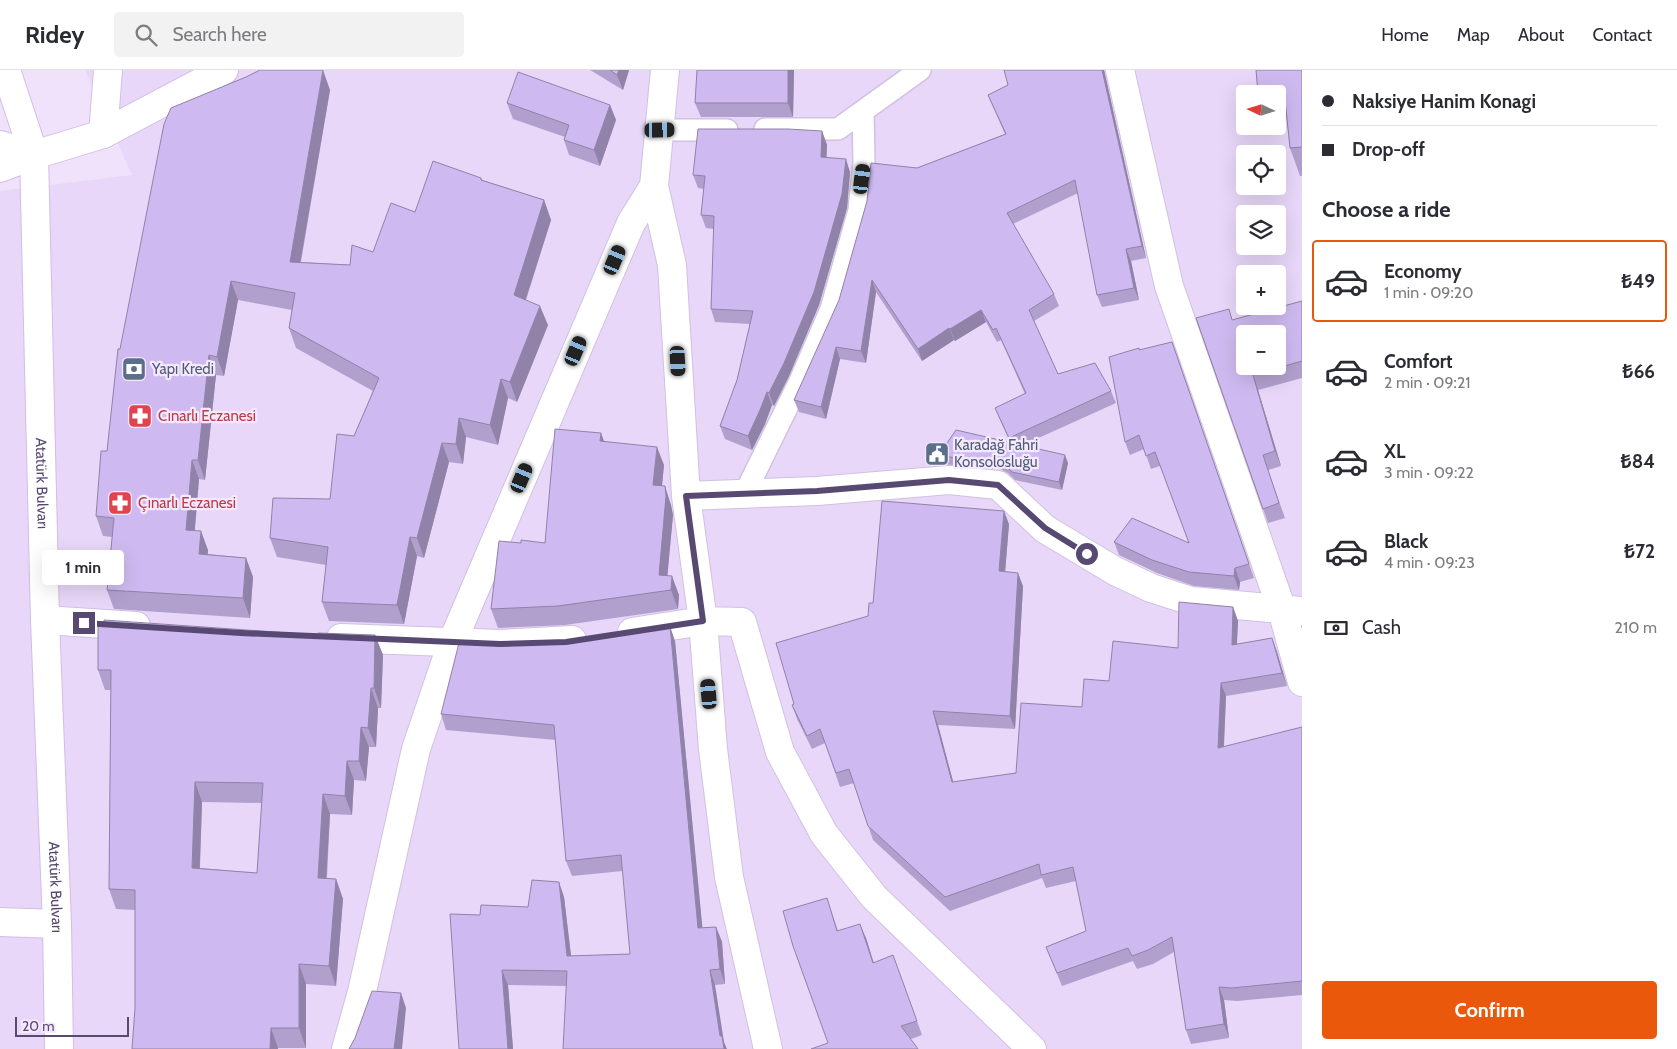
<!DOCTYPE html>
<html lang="en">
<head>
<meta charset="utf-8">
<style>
	:root { --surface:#fff; --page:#f2f2f3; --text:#2b2b33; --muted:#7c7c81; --line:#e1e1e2; --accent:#ea580c }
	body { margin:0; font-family:Cabin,sans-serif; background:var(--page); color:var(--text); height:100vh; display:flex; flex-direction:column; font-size:19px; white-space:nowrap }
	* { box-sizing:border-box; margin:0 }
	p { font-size:16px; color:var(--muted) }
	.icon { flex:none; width:28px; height:28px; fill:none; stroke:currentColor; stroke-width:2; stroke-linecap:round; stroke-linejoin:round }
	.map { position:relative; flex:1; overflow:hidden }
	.side { display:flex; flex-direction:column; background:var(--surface); width:375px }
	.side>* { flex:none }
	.top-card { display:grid; align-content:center; height:110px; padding:0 20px; background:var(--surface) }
	.needle { width:32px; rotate:274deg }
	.tools { position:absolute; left:1236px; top:15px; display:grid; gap:10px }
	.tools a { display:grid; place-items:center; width:50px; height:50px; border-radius:5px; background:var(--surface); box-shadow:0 5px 20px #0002; font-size:25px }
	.scale { position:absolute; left:15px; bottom:12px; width:114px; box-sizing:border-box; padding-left:5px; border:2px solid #574972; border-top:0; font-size:14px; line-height:18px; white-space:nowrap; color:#574972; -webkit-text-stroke:4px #f5e8ff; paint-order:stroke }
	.end { position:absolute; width:22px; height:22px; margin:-11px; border:6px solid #574972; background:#fff; box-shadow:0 0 0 2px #fff }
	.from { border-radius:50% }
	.bubble { position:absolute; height:35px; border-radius:5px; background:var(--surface); box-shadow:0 5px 20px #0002; font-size:16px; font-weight:800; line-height:35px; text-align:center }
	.car { position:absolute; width:15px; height:30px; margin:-15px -8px; border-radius:6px; box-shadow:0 0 4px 1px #0007; background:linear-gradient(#222 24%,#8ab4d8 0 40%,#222 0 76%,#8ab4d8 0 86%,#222 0) }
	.top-card b { display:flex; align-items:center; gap:18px; height:48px; font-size:19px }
	.top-card b+b { border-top:1px solid var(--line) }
	.top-card i { width:12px; height:12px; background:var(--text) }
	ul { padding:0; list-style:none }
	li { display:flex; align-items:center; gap:15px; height:82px; margin:0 10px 8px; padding:0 10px; border:2px solid transparent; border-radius:5px }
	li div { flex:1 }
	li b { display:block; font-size:19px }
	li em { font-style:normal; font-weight:800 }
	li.current { border-color:var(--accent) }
	li>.icon { width:45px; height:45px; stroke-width:1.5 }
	h2 { padding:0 20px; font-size:22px; line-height:60px }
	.pay { display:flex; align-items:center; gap:12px; height:55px; padding:0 20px; font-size:19px }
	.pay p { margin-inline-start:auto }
	.action { display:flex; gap:10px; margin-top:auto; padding:10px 20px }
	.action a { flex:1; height:58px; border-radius:5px; background:var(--accent); color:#fff; font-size:20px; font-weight:800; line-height:58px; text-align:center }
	header { display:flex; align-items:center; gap:30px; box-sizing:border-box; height:70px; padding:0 25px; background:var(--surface); border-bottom:1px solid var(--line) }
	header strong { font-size:24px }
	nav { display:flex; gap:28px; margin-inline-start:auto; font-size:18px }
	.search { width:350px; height:45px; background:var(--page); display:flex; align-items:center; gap:12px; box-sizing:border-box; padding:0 18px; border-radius:5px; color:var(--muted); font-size:19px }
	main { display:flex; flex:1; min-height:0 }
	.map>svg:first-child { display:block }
	.residential { fill:#e8d7f8; fill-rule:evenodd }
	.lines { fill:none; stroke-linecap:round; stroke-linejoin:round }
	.lane-casing { stroke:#d0c1e1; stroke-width:24 }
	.street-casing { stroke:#d0c1e1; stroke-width:30 }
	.secondary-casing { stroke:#d0bee6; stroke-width:30 }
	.lane { stroke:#fff; stroke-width:21 }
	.street { stroke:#fff; stroke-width:28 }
	.secondary { stroke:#fff; stroke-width:28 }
	.wall { fill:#b1a0ce; fill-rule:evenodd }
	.shaded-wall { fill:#9082a8 }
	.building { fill:#cebaf0; stroke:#9082a8; fill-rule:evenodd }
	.route { stroke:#574972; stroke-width:6 }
	.labels { text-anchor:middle; stroke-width:4.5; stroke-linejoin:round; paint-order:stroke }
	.service-label { font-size:15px; fill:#4e5e75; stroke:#f5e8ff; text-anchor:start }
	.health-label { font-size:15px; fill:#be3a42; stroke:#f5e8ff; text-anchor:start }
	.street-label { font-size:15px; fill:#574972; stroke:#f5e8ff }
</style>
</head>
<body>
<header>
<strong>Ridey</strong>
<div class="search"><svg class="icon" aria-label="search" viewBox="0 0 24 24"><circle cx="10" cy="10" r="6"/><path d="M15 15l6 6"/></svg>Search here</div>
<nav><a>Home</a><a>Map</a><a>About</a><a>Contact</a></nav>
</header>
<main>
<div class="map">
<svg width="1302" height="979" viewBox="0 0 1302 979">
	<rect width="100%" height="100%" fill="#f1e2fb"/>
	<path class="residential" d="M85,0H1302V979H0V121L132,105ZM1245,24H1278V56H1245ZM1245,84H1278V116H1245ZM1245,144H1278V176H1245ZM1245,204H1278V236H1245ZM1245,264H1278V296H1245Z"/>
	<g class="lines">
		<defs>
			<path id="lane" d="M765,59H838L920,0
				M660,60H727
				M745,423L800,311L831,239L859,140L864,93L863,41"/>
			<path id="street" d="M665,0L654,116L672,195L686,426L703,551L713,679L729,807L768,979
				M1120,0L1169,216L1282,540L1302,612
				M103,64L108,0
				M686,426L817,421L949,410L998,415L1045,459L1115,501L1151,518L1191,531L1302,541
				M45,550L136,556
				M632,562L703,551L742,552L780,682L824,764L874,827L1032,979
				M341,568L500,574L572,570
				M0,852L57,854
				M346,979L362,922L416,679L452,573L631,153L654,116"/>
			<g id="secondary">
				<path id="s1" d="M6,0L34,85L45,550L57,854L59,979"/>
				<path d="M0,75L34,85"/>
				<path d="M0,98L34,85L103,64L224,0"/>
			</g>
		</defs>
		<use href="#lane" class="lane-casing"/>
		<use href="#street" class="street-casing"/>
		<use href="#secondary" class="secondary-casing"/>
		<use href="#lane" class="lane"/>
		<use href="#street" class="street"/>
		<use href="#secondary" class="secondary"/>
	</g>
	<path class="wall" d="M590,0H629L623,20Z
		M697,0H794L793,47H701L695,33Z
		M1004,0H1104L1146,188L1131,191L1139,230L1102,237L1097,225L1078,123L1013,154L1054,224L1059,236L1034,251L1058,304L1111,321L1116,333L1023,375L1068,393L1062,420L1015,410L1008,403L1000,399L941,394L938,386L1010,372L1000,350L995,338L1025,324L1001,270L997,272L986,252L955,271L954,270L922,291L876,222L866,293L840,289L826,349L799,342L794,330L917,98L1005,64L993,37L988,25L1008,15Z
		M1256,0H1302V106H1300L1290,78L1287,49L1278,50V24H1258Z
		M330,20L301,192L350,195L373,182L415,142L481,108L482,110L544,130L551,150L526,230L548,255L517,332L508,328L498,375L466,367L463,394L449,392L424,488L417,486L404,554L329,551L322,532L326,495L277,487L270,468L330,429L354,366L373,321L296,278L289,258L292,240L238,230L224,306L216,305L205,410L199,409L195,460L208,480V484L246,488L253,507L250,548L114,539L107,520L112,467L103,466L96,446L107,381L120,279Z
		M507,33L610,35L616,50L600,96L569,85L564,70L565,67L513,49Z
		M822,61L827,75L826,87L850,102L847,138L819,235L789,306L774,336L772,335L765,354L752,380L725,369L720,356L737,310L750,254L715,252L711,239L714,159L706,158L701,145L704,119L698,118L693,105Z
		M1302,231V308L1258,320L1281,396L1268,400L1285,448L1268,453L1196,248L1233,250Z
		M1172,272L1254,508L1240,512L1239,520L1194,516L1157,503L1119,485L1114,472L1189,473L1160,396L1151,399L1144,379L1130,385L1125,372L1140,280Z
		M604,371L664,395L662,416L671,435L673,445L667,506L679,525L678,539L565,555L498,558L491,539L521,473H545Z
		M1009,454L1005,502L1023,516L1015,659L938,655L953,712L1016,703L1109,611L1178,578L1233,537L1238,551L1237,574L1272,568L1277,582L1287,616L1226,626L1224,677L1302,657V925L1237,931L1224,930L1229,968L1191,974L1186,960L1174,882L1153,894L1137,899L1133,891L1062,916L1046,877L1086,861L1076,811L1046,818L1042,808L950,841L873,770L854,713L840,717L825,673L812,679L797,649L792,635L794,634L868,546L873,533Z
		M318,565H375L383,585L381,638H378L376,677H369L366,711L354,710L352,745L330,744L327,808L336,809L343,829L336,916L306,914V978H278L135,938V840L116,839L109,819L111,620H105L98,600ZM202,732L262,733L257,803L200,798Z
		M675,571L702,858L716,857L722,872L725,914L715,915L566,916L508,915L513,979H459L480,845L528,837L564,827L571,886L630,884L623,801L572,806L566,791L556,670L446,660L441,644L489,575Z
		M827,828L838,861L866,868L874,893L893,885L922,965L911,969L828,973Z"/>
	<path class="shaded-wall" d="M323,0L330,20L297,211L290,192Z
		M619,0H629L623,20L617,5Z
		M788,0H794L793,47L788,33Z
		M1102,0H1104L1146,188L1142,176Z
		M610,35L616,50L600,96L594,80Z
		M822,61L827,75L826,100L821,87Z
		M846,89L850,102L847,138L819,235L789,306L774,336L769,323Z
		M544,130L551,150L521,244L514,225Z
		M1126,179L1131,191L1139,230L1134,218Z
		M872,210L876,222L866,293L861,281Z
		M231,211L238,230L224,306L217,287Z
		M540,236L548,255L517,332L510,312Z
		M981,240L986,252L955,271L950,259Z
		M949,258L954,270L922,291L918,279Z
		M836,277L840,289L826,349L821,337Z
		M209,285L216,305L205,410L198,390Z
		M1253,305L1258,320L1281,396L1275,381Z
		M501,309L508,328L498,375L490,355Z
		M767,322L772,335L765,354L752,380L748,366Z
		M459,348L466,367L463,394L456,374Z
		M601,363L608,382L600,371Z
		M442,373L449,392L424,488L417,468Z
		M657,377L664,395L660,434L653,415Z
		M1065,385L1068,393L1062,420L1059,412Z
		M192,390L199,409L193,479L186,460Z
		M665,416L671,435L673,445L666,521L659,505Z
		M1004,441L1009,454L1004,515L999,501Z
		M201,461L208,480L206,503L199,484Z
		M410,467L417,486L404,554L397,535Z
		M246,488L253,507L250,548L243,528Z
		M1235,498L1240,512L1239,520L1234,506Z
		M1018,503L1023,516L1015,659L1010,646Z
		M672,506L679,525L678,539L671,520Z
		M1233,537L1238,551L1236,588L1232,575Z
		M670,556L675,571L704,874L698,858Z
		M375,565L383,585L381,638L374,618Z
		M1272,568L1277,582L1287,616L1282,603Z
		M1221,613L1226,626L1223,692L1218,678Z
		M371,618L378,638L376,677L368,658Z
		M933,641L938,655L957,726L952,712Z
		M361,657L369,677L366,711L359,691Z
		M347,691L354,710L352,745L345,726Z
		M195,712L202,732L199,817L192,798Z
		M323,724L330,744L325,827L318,808Z
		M336,809L343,829L336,916L329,896Z
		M559,812L564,827L573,902L567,886Z
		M860,854L866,868L878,908Z
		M716,857L722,872L725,914L720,899Z
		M299,894L306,914V978L299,958Z
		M502,900L508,915L513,979H508Z
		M710,900L715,915L724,972L727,979H724L720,966Z
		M1219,917L1224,930L1229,968L1224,954Z
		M401,923L406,938L402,979H394Z
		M271,958L278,978V979H270Z"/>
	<path class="building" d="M260,0H323L290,192L350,195L352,175L373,182L391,133L415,142L433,91L481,108V110L544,130L514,225L540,236L510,312L501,309L490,355L459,348L456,374L442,373L417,468L410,467L397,535L322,532L328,477L270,468L273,428L330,429L337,364L354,366L379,308L289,258L295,223L231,211L217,287L209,285L198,390H192L186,460L201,461L199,484L246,488L243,528L107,520L114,448L96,446L101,381H107L118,279H120L164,54L171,38L246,7Z
		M610,0H619L617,5Z
		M697,0H788V33H695Z
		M1004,0H1102L1142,176L1126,179L1134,218L1097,225L1075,110L1007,143L1054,224L1029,240L1058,304L1095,293L1111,321L1009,368L995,338L1026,323L996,258L993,260L981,240L950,259L949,258L918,279L872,210L861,281L836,277L821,337L794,330L839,230L867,131L871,93L917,98L1006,64L988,25L1008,15Z
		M1256,0H1302V77L1290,78L1284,20L1258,23Z
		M518,2L610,35L594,80L564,70L569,55L507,33Z
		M698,59H788L822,61L821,87L846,89L842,124L814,222L784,293L769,323L767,322L760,340L748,366L720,356L737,310L753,241L711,239L714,146L701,145L705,106L693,105Z
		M1302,231V291L1253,305L1275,381L1263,385L1279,433L1263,439L1196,248L1229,239L1232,250ZM1245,264H1278V296H1245Z
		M1172,272L1249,494L1235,498L1234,506L1189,502L1152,490L1114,472L1132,448L1189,473L1155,382L1146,386L1139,365L1125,372L1109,287L1139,278V280Z
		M555,359L601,363L600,371L657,377L653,415L665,416L666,426L659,505L672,506L671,520L558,536L491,539L499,471L521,473V470L545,473Z
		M956,360L1065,385L1059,412L1012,402L1005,395L997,391L938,386Z
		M882,431L1004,441L999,501L1018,503L1010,646L933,641L952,712L1016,703L1021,633L1082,637L1084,609L1109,611L1113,571L1178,578L1179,532L1233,537L1232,575L1272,568L1282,603L1221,613L1218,678L1302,657V911L1232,918L1219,917L1224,954L1186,960L1172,867L1148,880L1132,886L1128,878L1057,903L1046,877L1086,861L1073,797L1041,805L1039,794L945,827L868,756L849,699L836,703L820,659L807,666L792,635L794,634L776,573L868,546L869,533H873Z
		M104,550L318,565V563L375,565L374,618H371L368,658L361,657L359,691H347L345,726L323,724L318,808L336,809L329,896L299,894V958H271L270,979H132L135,938V820L109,819L111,600H98V553L104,554ZM195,712L263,713L257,803L192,798Z
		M670,556L698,858L716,857L720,899L710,900L720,966H722L724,979H563L567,901L502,900L508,979H459L450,844L480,845L481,835L528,837L532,810L559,812L567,886L630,884L621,785L566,791L554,655L441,644L459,573L489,575L561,571Z
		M827,828L837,861L860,854L873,893L893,885L917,951L901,956L918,979H811L828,973L793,876L783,841Z
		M372,921L401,923L394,979H349L355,968Z"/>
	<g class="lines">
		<path class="route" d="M84,553L241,563L500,574L566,572L703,551L686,426L817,421L949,410L998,415L1045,458L1087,484"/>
	</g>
	<defs>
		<symbol id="bank-square" viewBox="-11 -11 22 22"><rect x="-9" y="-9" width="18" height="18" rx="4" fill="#5c6f8a" stroke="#f5e8ff"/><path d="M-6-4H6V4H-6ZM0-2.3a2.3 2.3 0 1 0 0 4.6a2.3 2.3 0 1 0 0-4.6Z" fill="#fff"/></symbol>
		<symbol id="pharmacy-square" viewBox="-11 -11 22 22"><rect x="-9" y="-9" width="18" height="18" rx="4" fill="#e0444e" stroke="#f5e8ff"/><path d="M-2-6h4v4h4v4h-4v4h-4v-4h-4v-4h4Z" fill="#fff"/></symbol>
		<symbol id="civic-square" viewBox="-11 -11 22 22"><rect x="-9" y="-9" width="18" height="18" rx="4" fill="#5c6f8a" stroke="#f5e8ff"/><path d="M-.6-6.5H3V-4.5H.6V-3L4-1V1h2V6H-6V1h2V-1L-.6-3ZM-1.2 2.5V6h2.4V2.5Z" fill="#fff"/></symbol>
	</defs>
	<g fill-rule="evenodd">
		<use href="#bank-square" x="120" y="285" width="28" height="28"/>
		<use href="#pharmacy-square" x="126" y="332" width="28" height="28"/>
		<use href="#civic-square" x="923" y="370" width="28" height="28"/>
		<use href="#pharmacy-square" x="106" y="419" width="28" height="28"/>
	</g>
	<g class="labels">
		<g class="service-label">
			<text x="152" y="304">Yapı Kredi</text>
			<text x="954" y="380">Karadağ Fahri<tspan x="954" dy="17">Konsolosluğu</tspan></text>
		</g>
		<g class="health-label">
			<text x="158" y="351">Cınarlı Eczanesi</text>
			<text x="138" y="438">Çınarlı Eczanesi</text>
		</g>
		<g class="street-label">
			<text dy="5" stroke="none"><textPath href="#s1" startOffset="418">Atatürk Bulvarı</textPath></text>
			<text dy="5" stroke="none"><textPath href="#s1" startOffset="822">Atatürk Bulvarı</textPath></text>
		</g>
	</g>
</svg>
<div class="tools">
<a><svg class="needle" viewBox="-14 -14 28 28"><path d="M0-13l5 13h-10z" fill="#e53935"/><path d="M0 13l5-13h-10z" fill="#7c7c81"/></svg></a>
<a><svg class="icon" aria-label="locate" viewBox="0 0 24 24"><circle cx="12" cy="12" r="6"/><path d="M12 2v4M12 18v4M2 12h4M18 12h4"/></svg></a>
<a><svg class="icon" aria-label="layers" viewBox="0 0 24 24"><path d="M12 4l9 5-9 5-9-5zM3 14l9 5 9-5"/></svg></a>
<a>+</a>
<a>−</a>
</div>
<div class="scale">20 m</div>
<i class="end from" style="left:1087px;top:484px"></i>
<i class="end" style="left:84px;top:553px"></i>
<div class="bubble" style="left:42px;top:480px;width:82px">1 min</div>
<i class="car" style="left:660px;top:60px;rotate:89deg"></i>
<i class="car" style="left:862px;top:109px;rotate:7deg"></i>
<i class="car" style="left:615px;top:190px;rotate:23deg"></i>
<i class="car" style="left:576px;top:281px;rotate:23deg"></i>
<i class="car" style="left:678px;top:291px;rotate:177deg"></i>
<i class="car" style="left:522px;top:408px;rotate:23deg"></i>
<i class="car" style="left:709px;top:624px;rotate:355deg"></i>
</div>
<section class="side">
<div class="top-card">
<b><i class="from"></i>Naksiye Hanim Konagi</b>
<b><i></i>Drop-off</b>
</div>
<h2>Choose a ride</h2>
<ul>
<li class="current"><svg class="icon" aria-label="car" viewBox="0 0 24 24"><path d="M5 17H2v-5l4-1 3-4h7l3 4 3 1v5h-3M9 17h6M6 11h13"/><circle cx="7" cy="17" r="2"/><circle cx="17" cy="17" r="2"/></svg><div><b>Economy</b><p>1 min · 09:20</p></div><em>₺49</em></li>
<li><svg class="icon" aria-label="car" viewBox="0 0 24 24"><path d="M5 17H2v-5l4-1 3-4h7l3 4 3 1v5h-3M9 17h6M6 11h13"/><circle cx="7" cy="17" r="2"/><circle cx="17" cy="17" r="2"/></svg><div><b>Comfort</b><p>2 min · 09:21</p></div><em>₺66</em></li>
<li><svg class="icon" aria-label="car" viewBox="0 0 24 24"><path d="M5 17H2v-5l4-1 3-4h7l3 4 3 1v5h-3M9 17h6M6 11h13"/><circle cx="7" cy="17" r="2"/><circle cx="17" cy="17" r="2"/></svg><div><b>XL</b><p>3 min · 09:22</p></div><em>₺84</em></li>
<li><svg class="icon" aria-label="car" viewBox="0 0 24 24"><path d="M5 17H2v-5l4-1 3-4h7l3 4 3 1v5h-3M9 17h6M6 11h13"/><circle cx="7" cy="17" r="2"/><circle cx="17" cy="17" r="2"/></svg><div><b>Black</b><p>4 min · 09:23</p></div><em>₺72</em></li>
</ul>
<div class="pay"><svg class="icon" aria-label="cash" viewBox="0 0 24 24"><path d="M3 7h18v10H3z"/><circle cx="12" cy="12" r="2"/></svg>Cash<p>210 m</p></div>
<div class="action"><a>Confirm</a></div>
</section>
</main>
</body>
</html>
